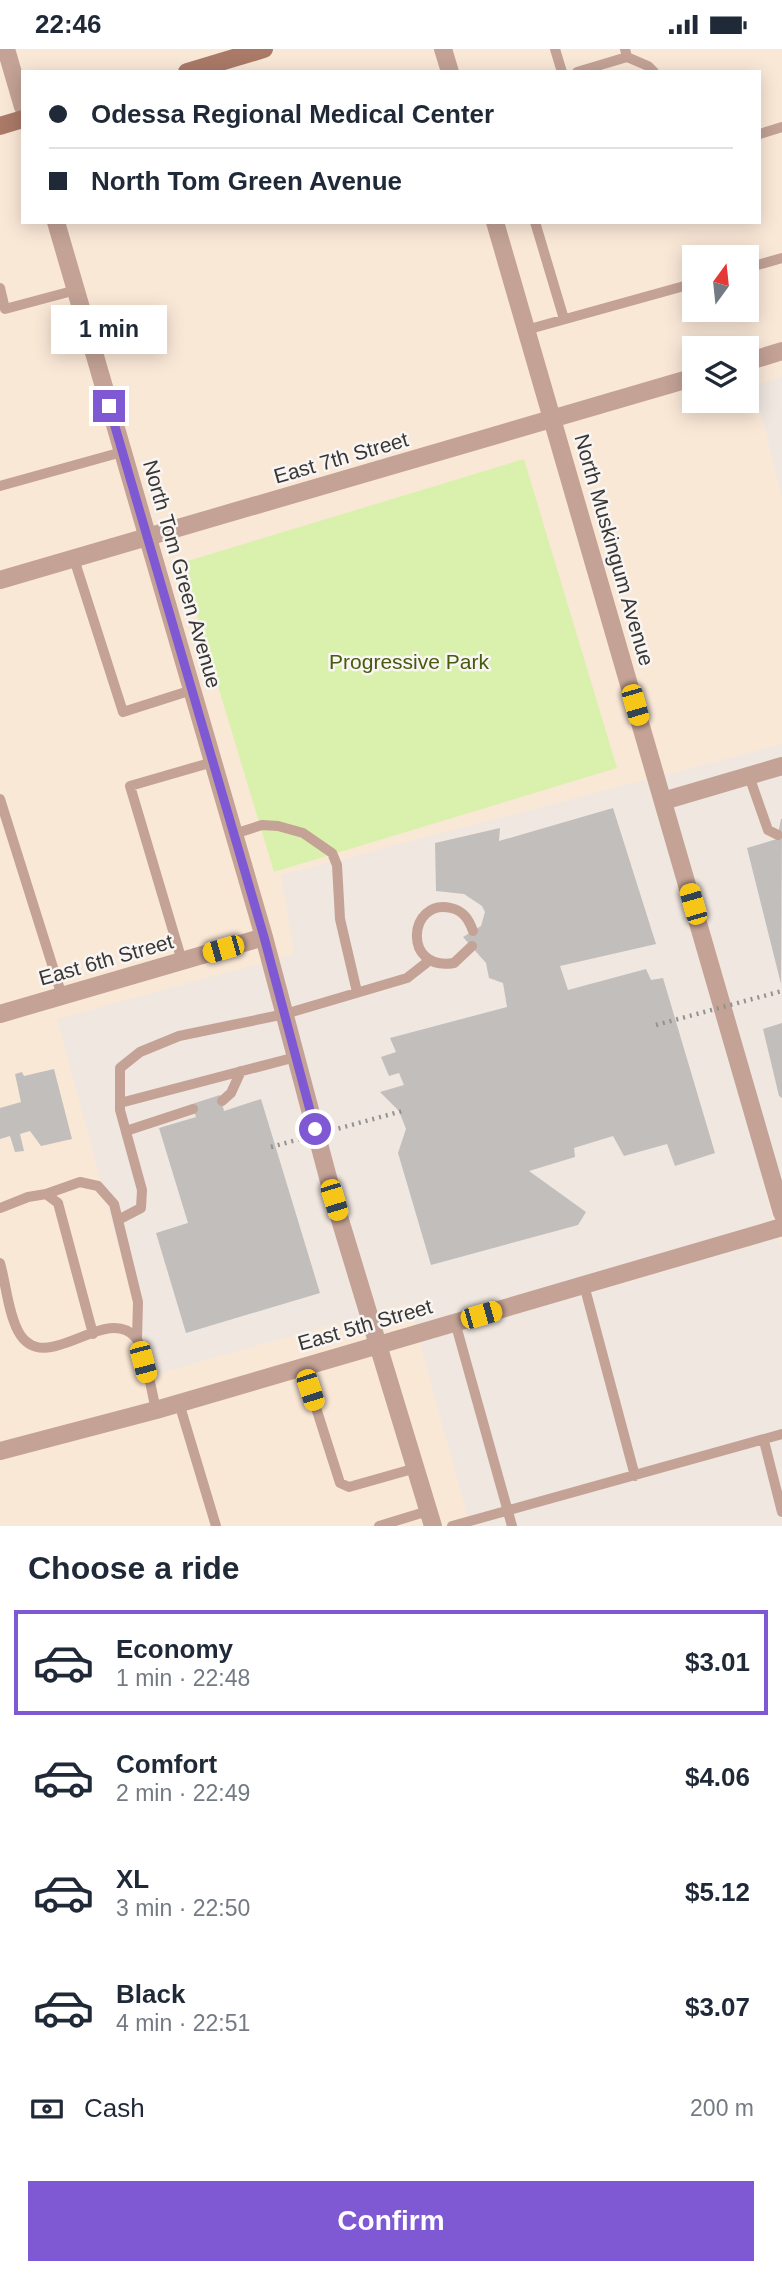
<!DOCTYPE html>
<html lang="en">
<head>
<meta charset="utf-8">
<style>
	:root { --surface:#fff; --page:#f2f2f3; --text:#1f2937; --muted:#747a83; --line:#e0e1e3; --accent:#7e59d3 }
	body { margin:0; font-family:Helvetica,sans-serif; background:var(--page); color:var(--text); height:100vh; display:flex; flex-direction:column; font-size:26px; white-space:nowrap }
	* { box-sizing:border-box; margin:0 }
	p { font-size:23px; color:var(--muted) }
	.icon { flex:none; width:38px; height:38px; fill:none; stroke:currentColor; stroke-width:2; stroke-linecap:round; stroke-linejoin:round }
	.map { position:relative; height:1477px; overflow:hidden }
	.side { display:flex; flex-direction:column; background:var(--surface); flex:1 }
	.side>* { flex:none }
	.top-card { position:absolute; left:21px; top:21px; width:740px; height:154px; border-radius:0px; box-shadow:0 4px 18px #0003; display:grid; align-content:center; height:154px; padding:0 28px; background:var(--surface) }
	.needle { width:46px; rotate:15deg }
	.controls { position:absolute; left:682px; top:196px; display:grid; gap:14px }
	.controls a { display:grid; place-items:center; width:77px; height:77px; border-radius:0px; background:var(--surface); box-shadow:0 4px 18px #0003; font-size:35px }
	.end { position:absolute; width:32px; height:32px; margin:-16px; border:9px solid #7e59d3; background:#fff; box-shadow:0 0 0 4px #fff }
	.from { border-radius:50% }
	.bubble { position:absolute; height:49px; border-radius:0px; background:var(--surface); box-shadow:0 4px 18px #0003; font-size:23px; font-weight:600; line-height:49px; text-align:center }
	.car { position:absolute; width:21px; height:42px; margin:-21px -10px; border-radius:9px; box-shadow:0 0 5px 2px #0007; background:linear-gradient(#f5c518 24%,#345 0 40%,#f5c518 0 76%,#345 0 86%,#f5c518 0) }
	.top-card b { display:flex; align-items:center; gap:24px; height:66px; font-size:26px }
	.top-card b+b { border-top:2px solid var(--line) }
	.top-card i { width:18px; height:18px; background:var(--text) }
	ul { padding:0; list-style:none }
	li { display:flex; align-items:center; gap:21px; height:105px; margin:0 14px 10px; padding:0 14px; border:4px solid transparent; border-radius:0px }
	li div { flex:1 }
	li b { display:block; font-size:26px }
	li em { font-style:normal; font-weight:600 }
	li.selected { border-color:var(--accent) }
	li>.icon { width:63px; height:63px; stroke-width:1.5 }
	h2 { padding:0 28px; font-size:32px; line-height:84px }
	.pay { display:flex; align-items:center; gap:18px; height:77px; padding:0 28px; font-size:26px }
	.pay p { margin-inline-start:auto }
	.primary-button { display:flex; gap:14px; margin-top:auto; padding:14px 28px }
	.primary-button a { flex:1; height:80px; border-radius:0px; background:var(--accent); color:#fff; font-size:28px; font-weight:600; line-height:80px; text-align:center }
	.status { display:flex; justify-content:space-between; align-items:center; height:49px; padding:0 35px; background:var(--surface); direction:ltr }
	.status svg { height:19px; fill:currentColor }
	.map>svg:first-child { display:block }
	.commercial { fill:#fae8d7; fill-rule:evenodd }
	.built { fill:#f0e7e0 }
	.green { fill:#d9f1ad }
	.building { fill:#c1bebc }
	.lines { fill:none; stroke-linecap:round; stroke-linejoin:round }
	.service { stroke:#c4a296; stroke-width:10 }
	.minor { stroke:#c4a296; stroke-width:18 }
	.tertiary { stroke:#c4a296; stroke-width:18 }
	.secondary { stroke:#aa7968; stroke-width:18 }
	.path-bridge { stroke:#949290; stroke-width:4.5; stroke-dasharray:2 5; stroke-linecap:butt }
	.route { stroke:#7e59d3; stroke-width:9 }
	.labels { text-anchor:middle; stroke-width:5; stroke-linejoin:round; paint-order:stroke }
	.street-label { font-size:21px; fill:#383736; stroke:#f8f5f3 }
	.park-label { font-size:21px; fill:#475b0d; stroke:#f8f5f3 }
</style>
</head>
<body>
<div class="status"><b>22:46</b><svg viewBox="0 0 49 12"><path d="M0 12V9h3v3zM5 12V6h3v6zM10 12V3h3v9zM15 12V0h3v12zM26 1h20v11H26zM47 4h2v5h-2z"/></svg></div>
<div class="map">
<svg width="782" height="1477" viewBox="0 0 782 1477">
	<rect width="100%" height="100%" fill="#f8f5f3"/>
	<path class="commercial" d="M0,0H782V1477H0ZM23,23H760V173H23ZM695,208H747V261H695ZM695,299H747V352H695Z"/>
	<path class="built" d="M782,328V449L754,336Z
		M782,695V1137L765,1141L782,1199V1477H470L409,1254L153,1326L57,970L294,905L281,826Z"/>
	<path class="green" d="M524,410L617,719L274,823L181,514Z"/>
	<path class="building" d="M613,759L656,895L560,917L568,941L646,920L651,931L663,929L715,1104L675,1117L667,1095L624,1107L613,1087L574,1099L575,1108L529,1122L586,1163L578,1176L431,1216L398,1104L406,1080L399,1062L380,1043L404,1036L399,1024L389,1027L381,1008L396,1003L390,989L507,958L503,934L489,929L486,914L463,888L481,877L485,863L482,857L464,845L436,842L435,794L500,779L499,792Z
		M781,770H782L781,935L747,799L777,790Z
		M782,974V1049L779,1047L763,980Z
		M54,1020L72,1090L41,1097L30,1082L20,1085L24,1102L15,1103L10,1087L0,1090V1059L21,1053L15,1025L22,1023L24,1027Z
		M220,1046L224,1062L261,1050L320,1244L186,1284L156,1184L188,1174L159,1079L196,1068L192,1055Z"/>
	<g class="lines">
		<path class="service" d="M555,0L562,23
			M627,8L648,17L654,23
			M577,23L627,8L625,0
			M760,85L782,78
			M535,173L564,270
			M747,219L782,209
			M0,239L5,260L76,241
			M526,281L695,234
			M0,437L122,403
			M74,510L123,663L192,641
			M749,727L768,781L778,786
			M0,750L62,947
			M234,785L262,776L278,777L303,784L332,804L337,816L340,870L357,943
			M472,897L454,914C402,923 408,849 451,859C464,862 469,871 473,882
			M182,912L130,737L213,713
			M222,1052L231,1044L241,1022
			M120,1054L296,1008
			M126,1082L193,1060
			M46,1145L80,1133L98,1137L114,1155L138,1253L137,1290
			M0,1159L28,1148L46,1145L58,1154L93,1285
			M118,1171L141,1159L142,1141L120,1061V1019L140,1003L179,987L285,965L407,929L430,911
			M0,1214C6,1235 8,1263 18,1282C44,1331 105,1254 135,1288C145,1299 152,1345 156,1361
			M584,1236L635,1427
			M455,1273L512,1477
			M303,1318L340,1434L349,1438L416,1419
			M179,1354L216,1477
			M764,1392L782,1463
			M379,1477L428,1462
			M452,1477L782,1385"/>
		<path class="minor" d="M6,0L23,58
			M56,173L264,888L334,1151L433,1477
			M663,752L782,717
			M0,965L264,888"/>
		<path class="tertiary" d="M443,0L450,23
			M495,173L782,1164
			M747,313L782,302
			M0,531L695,328
			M0,1402L156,1361L782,1178"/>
		<path class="secondary" d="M187,23L264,0
			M0,77L23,70"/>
		<path class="path-bridge" d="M656,976L782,942
			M271,1098L406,1061"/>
	</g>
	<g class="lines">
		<path class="route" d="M109,357L264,888L315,1080"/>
	</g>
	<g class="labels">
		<g class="street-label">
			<text transform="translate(341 409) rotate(-16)" y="7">East 7th Street</text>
			<text transform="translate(614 501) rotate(74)" y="7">North Muskingum Avenue</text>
			<text transform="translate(182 525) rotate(74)" y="7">North Tom Green Avenue</text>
			<text transform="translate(106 911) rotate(-16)" y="7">East 6th Street</text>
			<text transform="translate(365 1276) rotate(-16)" y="7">East 5th Street</text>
		</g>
		<g class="park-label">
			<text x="409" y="620">Progressive Park</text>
		</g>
	</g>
</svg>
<div class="controls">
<a><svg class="needle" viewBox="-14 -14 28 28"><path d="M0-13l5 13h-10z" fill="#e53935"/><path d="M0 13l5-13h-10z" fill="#747a83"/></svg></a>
<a><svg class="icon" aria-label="layers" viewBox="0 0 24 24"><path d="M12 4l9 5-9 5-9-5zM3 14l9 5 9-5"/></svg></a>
</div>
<i class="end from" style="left:315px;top:1080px"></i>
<i class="end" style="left:109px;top:357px"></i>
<div class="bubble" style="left:51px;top:256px;width:116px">1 min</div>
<i class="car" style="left:635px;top:656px;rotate:164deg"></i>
<i class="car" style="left:693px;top:855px;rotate:344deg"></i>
<i class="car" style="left:223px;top:900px;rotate:254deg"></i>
<i class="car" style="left:334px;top:1151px;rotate:163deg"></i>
<i class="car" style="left:481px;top:1266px;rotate:74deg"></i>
<i class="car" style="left:143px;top:1313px;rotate:165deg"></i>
<i class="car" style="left:310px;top:1341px;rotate:162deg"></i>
<div class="top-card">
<b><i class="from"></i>Odessa Regional Medical Center</b>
<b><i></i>North Tom Green Avenue</b>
</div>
</div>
<section class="side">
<h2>Choose a ride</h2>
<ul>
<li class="selected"><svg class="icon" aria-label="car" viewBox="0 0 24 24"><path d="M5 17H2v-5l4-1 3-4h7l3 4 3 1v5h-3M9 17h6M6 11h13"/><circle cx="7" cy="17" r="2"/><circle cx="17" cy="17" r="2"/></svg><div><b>Economy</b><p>1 min · 22:48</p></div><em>$3.01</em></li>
<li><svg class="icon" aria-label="car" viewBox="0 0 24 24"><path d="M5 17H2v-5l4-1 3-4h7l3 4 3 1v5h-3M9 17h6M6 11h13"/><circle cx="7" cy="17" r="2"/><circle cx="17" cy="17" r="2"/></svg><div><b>Comfort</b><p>2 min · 22:49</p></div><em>$4.06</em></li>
<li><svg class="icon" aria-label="car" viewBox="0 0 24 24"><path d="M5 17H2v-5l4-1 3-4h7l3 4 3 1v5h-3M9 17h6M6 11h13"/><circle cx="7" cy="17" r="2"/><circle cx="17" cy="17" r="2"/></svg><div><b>XL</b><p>3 min · 22:50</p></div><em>$5.12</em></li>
<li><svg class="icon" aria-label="car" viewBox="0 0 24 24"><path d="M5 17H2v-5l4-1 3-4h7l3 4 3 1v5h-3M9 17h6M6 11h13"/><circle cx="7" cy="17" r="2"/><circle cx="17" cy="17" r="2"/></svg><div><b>Black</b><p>4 min · 22:51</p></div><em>$3.07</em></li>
</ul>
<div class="pay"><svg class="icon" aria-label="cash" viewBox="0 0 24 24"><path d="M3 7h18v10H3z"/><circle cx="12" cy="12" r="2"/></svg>Cash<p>200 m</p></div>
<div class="primary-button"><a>Confirm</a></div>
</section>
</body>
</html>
